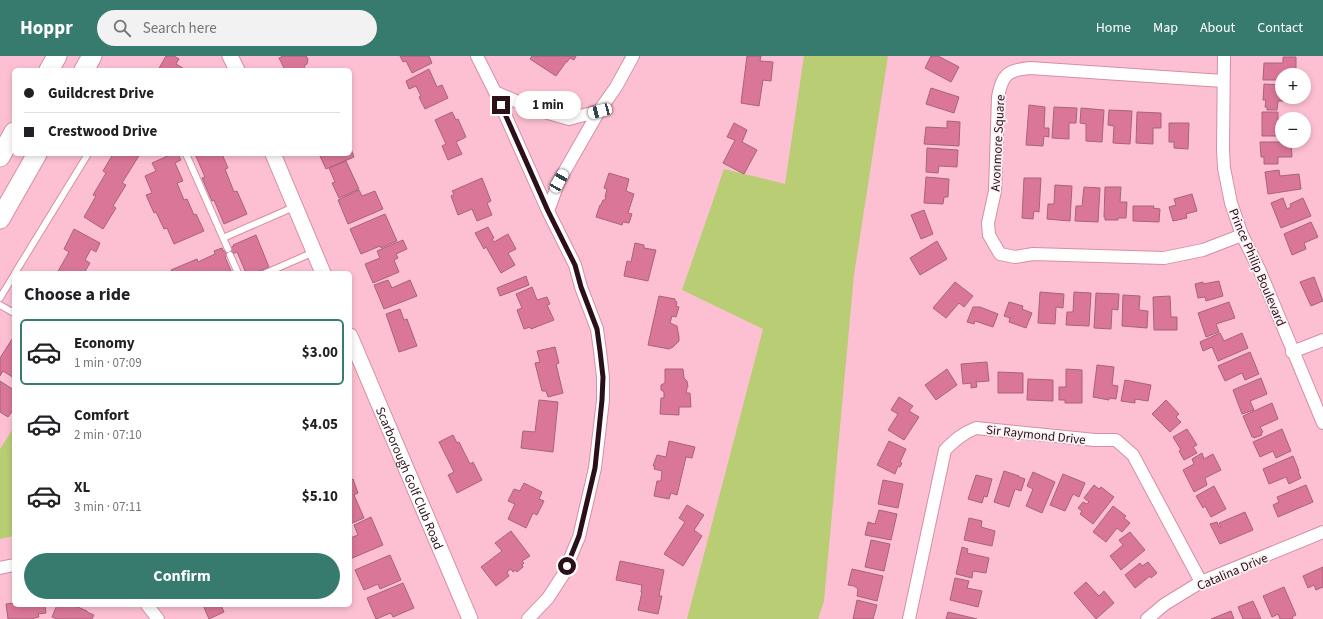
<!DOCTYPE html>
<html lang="en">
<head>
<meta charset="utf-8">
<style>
	:root { --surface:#fff; --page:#f2f2f2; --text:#202124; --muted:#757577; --line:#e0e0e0; --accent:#377b6e }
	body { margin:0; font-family:"Source Sans 3",sans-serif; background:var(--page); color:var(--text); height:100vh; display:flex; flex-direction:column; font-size:15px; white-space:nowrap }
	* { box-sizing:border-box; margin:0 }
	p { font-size:13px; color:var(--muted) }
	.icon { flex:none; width:22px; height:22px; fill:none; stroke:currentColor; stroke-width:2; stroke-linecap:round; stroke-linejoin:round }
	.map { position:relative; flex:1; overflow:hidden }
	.drawer { position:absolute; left:12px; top:215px; width:340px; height:336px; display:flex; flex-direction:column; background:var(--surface); border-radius:6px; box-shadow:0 2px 6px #0003 }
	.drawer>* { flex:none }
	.hud { position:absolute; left:12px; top:12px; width:340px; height:88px; border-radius:6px; box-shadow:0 2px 6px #0003; display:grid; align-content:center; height:88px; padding:0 12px; background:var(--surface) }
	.controls { position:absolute; left:1275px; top:12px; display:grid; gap:8px }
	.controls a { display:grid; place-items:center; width:36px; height:36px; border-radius:50%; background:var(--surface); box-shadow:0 2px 6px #0003; font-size:20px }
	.end { position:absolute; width:18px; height:18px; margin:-9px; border:5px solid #2b1019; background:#fff; box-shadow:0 0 0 2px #fff }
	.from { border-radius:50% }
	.bubble { position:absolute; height:28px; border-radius:14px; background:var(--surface); box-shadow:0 2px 6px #0003; font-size:13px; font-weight:700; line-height:28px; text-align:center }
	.car { position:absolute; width:12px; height:24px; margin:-12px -6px; border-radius:5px; box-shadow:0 0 3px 1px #0007; background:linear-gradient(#fff 24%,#345 0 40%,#fff 0 76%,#345 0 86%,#fff 0) }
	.hud b { display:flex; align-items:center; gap:14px; height:38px; font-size:15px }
	.hud b+b { border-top:1px solid var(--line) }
	.hud i { width:10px; height:10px; background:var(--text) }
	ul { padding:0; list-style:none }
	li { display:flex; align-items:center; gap:12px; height:66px; margin:0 8px 6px; padding:0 4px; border:2px solid transparent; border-radius:6px }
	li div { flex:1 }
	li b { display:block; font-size:15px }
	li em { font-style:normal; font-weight:700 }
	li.active { border-color:var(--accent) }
	li>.icon { width:36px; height:36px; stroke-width:1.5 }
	h2 { padding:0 12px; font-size:18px; line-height:48px }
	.primary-button { display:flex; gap:8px; margin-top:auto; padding:8px 12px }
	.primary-button a { flex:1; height:46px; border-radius:24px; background:var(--accent); color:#fff; font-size:16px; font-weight:700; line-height:46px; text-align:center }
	header { display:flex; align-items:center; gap:24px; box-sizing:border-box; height:56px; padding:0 20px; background:var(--accent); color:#fff }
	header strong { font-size:19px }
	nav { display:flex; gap:22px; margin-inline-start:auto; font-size:14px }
	.search { width:280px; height:36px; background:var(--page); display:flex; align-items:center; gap:10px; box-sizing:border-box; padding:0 14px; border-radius:22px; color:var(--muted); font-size:15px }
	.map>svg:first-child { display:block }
	.green { fill:#b9cd74 }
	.building { fill:#da7799; stroke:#a76379 }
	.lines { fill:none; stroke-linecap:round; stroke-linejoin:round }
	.service-casing { stroke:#d68ea4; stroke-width:8 }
	.minor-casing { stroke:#d68ea4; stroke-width:14 }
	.tertiary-casing { stroke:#d68ea4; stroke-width:17 }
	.primary-casing { stroke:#d68ea4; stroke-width:21 }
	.service { stroke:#fff; stroke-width:6 }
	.minor { stroke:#fff; stroke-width:12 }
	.tertiary { stroke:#fff; stroke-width:15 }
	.primary { stroke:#fff; stroke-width:19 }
	.route { stroke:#2b1019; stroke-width:5 }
	.labels { text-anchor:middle; stroke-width:3.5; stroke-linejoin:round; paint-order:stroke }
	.street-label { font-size:13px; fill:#2b1019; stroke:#faf2f4 }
</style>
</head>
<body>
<header>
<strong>Hoppr</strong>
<div class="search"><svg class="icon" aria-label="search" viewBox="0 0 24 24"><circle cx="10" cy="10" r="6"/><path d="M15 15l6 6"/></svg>Search here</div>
<nav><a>Home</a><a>Map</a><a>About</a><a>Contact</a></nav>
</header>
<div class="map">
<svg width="1323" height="563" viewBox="0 0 1323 563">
	<rect width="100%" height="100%" fill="#fdc0d2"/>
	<path class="green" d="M804,0H888L854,219L824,545L818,563H687L763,273L682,234L724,113L785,128Z
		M14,371V480L0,483V393Z"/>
	<path class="building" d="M166,0H174L179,3L176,8L186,14H158Z
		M283,0H306L308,3L307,8L304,10L306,14H285L279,2Z
		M400,0H429L432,7L412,17L406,5L403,6Z
		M532,0H576L574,4L570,2L567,6H566L556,20L530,3Z
		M747,0H761L760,5L773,6L771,25L763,24L759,50L741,47Z
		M931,0H938L959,11L951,26L925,12Z
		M1283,1H1296V19H1282V24H1263L1264,7H1283Z
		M429,13L437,31L442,29L448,42L425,53L419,41L421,40L416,30L409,33L406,25Z
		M1264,28L1282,29V41H1296L1295,45H1278L1277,54H1267V51H1265L1266,44H1263Z
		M931,32L959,41L954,57L926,48Z
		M1029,49L1045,51L1044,72H1049V81L1044,80L1043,90L1026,89Z
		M1054,51L1077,52L1076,67H1069V83L1052,82Z
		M1081,52L1104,54L1102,86L1086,85V68L1080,67Z
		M1109,54L1132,55L1130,88L1113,87L1114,70L1108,69Z
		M452,56L456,64L458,63L466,81L456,86L462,98L448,104L442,90L446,88L435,64Z
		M1137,56L1161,57V72H1153V88L1136,87Z
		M1262,56H1278V64L1282,63V80H1262Z
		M947,65L960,66L959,90L924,88L926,71L947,72Z
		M734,67L747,74L742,86L757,94L744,118L723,107L735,84L727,81Z
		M1169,67H1189L1188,93L1174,92V86H1169Z
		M1260,86H1291L1292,101H1278V108H1264V101H1261Z
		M350,90L354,101L326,113L319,98H350Z
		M927,92L958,94L957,111L939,110L938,117L926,116Z
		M113,98H140L122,127L126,129L113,150L116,152L103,173L84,161L96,140L93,139L106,117L103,115Z
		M172,98H178L181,104L175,107L183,125L177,127L184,144L187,143L194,159L196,158L204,175L174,188L167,172L164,173L156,156L154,157L146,139L152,137L145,120L156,115L152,107Z
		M195,98H222L228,112L225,113L234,136L237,135L247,158L224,168L214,144L212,145L202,122L205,121Z
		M346,105L359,133L339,142L332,127L335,126L329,112Z
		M1279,114L1280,120L1299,118L1301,133L1268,138L1265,116Z
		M609,117L629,123L626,135L634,138L628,157L632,158L629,167L623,166L622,169L596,161L600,149H601L603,144H605L606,141H605L607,133L604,132Z
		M926,121L949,123L948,141H944L943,148L924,147Z
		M482,122L491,145L487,147L492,159L477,165L472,153L458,159L451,140L454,138L452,135Z
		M1024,122H1041L1039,156L1034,155L1033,163L1022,162Z
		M1055,129L1072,130L1070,165L1047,163L1048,148H1054Z
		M1084,131L1100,132L1098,166L1075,165L1076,150H1082Z
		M1105,131H1121L1120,146H1127L1126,162H1118V164H1105V161H1104Z
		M359,134L362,140L375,135L383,153L348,168L338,144Z
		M1192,138L1197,155L1186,158L1187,162L1173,165L1169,151L1176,149L1174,143Z
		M1283,142L1287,153L1291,151L1290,148L1303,142L1311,160L1281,172L1271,147Z
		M1133,150H1154L1153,152L1160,153L1159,166L1133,165Z
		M924,154L933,178L921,183L911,159Z
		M385,158L397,185L381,192L380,190L361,198L350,173Z
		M1311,166L1318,181L1304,187L1306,193L1292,199L1284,178Z
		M488,171L494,182L492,183L494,186L508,178L516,193L508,197L515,209L501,217L486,191L484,193L475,177Z
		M74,173L100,187L96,196L91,193L85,204L90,207L84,217H53L54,215L57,217L69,196L64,193Z
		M256,179L269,211L255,217H246L237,196L225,201L232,217H171L172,216L171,214L197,203L198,206L215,198L214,195L222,192L223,195L234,190L233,189Z
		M403,184L407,193L396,198L398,202L394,204L399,216L373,227L365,208L380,202L377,195Z
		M937,185L947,203L920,219L910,202Z
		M635,187L644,189V192L656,194L648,225L624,220L627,205L631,206Z
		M526,220L529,229L500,240L497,232Z
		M1314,221L1323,245L1311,250L1300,226Z
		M388,224L392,232L410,224L417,240L384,253L374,229Z
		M1219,225L1223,240L1206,245L1205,241L1198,242L1195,228L1203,226V228Z
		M955,226L973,240L964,251L959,247L946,262L933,252Z
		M532,231L537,244L547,241L550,248L547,249L554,264L531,273L530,271L524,273L517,254L522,252L516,238Z
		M1040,236L1064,238L1063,252L1056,251L1055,268L1038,267Z
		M1074,236L1091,237L1089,270L1066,269L1067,256H1073Z
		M1096,237L1119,238L1118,254L1112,253L1111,273L1094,272Z
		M1123,239L1140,240L1139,254L1148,255L1147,272L1122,270Z
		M659,240L675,243V245L677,246L676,250L679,251L676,261L672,260L670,267L677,270L679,281V285L673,291L669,293L648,289Z
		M1170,240L1171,261H1177V274H1154L1153,241Z
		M1009,246L1023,250L1022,253L1032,257L1026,272L1009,266L1010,262L1004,260Z
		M1229,246L1235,262L1216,268L1219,276L1206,281L1198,257Z
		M973,251H980L998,258L993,271L975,265L974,268L967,266Z
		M400,253L404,264L407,263L417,290L399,296L386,258Z
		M1220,277L1224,285L1242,277L1248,292L1218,305L1212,291L1203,295L1200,286Z
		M14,280V322L3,315L0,320V302Z
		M555,291L559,307L556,308L563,337L548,341L546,335H542L535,307L540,306L537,295Z
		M1250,296L1259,318L1245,324L1242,317L1225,325L1218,310Z
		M987,306L989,325L976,326L977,331L971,332V327L963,328L961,308Z
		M1097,309L1114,311L1112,329L1118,330L1116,343L1109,342V344L1093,341Z
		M665,313H683L684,322L687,325L688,331L687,332L686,337H690L691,351H679V359L660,358L661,342H664V336L661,334V329L665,327Z
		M947,313L957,329L936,344L925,329Z
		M1066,313L1082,314V347H1065V344H1059V331H1066Z
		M998,316L1023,317V337H998Z
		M1261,322L1267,338L1250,345L1254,354L1242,358L1233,334Z
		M1028,323L1053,324V345L1027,344Z
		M1125,324L1151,329L1148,345L1135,343V347L1121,345Z
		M0,325L14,334V353L8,361L0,356Z
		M899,341L913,350L909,355L919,361L904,384L888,374L898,358L891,354Z
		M539,344L558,346L553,396L521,392L523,375L535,376Z
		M1166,344L1179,358L1176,361L1181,366L1170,376L1152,358Z
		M1272,347L1278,363L1260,371L1263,376L1261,377L1262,379L1254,382V381H1252L1243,360Z
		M1187,373L1197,389L1193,391L1197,397L1184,404L1179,395L1181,394L1173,381Z
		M1282,373L1291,395L1276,402L1273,395L1260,401L1253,386Z
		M453,379L457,387L459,386L470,408L473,406L482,424L457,437L448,419L454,416L439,386Z
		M669,385L695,391L692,402L686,401L677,439L671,437L669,443L654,440L657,425H661L662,415L654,413L655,410H653L657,399L666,401Z
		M889,385L906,393L900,406L902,407L900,411L898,410L895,418L877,409Z
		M1202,397L1204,403L1213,398L1221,414L1205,422L1207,429L1194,436L1183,414L1194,408L1192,403Z
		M1293,400L1299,415H1298L1301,422L1289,428L1286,421L1269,428L1263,413Z
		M1004,415L1019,420V421L1025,423L1021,435L1015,433L1009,451L994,446Z
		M1033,416L1055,426L1042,457L1026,450L1033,433L1027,430Z
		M1063,418L1085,427L1079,441L1073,438L1065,455L1050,449Z
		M976,419L992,423L987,441L984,440L982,447L968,443Z
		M353,423L358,437L354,439L364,462L350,468V424Z
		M883,424L903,428L898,452L878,448Z
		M524,427L542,436L539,443L544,445L537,459L533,457L526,472L508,463L515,448L508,445L514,433L520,435Z
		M1094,429L1099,433L1101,431L1114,441L1093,468L1080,458L1082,455L1078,452L1083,446L1087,448L1089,446L1084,442Z
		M1306,429L1313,446L1278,461L1273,449L1279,446L1277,441Z
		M1214,430L1226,453L1211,461L1205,450L1203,452L1196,440Z
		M687,449L704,459L694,474L702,480L683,510L664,498L685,466L679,462Z
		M1113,450L1126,460L1124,462L1130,467L1122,476L1117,472L1106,486L1093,476Z
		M879,454L897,458L891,484L865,479L868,466L875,468Z
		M1245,456L1253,474L1220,488L1210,468L1217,466L1219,471H1221L1219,467Z
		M371,461L383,489L350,503V482L358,479L354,469Z
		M969,462L982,465L981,471L995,475L992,490L964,484Z
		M511,475L530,500L522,505L524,507L522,509L523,511L517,516L516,514L513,516L511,513L507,516L509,520L496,530L481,511L502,495L495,487Z
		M1130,476L1145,494L1121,514L1110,500L1123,489L1119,484Z
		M871,484L890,488L884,515L865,511Z
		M962,491L968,493L967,497L989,502L986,517L973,515L972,522L956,518Z
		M390,499L401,524L380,533L378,528L364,534L355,514Z
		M620,505L664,514L659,540H662L658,558L638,554L642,536H641L642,529L616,524Z
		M1148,506L1157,517L1151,522L1150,520L1135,532L1125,519L1140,507L1142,510Z
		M1323,511V531L1316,534L1314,529L1308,532L1303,520Z
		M852,513L883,520L877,545L857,540L858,533L854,530L848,529Z
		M955,522L969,525L967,532L982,535L978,551L950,544Z
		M1086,526L1099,540L1104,535L1114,547L1096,563L1074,537Z
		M403,527L414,552L393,561L391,557L376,563L367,542Z
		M1284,531L1296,559L1292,561L1293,563H1280L1278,558L1272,561L1263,540Z
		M857,544L877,549L873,563H853Z
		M1253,545L1261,563H1243L1238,551Z
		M14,547V549H45L46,557L38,558L39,561L31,563H8L6,548Z
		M57,549H73L87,555V556L94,559L92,563H57L52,561Z
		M203,549H221L224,556L209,563Z
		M1231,555L1234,563H1211Z
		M948,556L977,563H946Z"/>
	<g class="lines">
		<defs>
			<path id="service" d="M186,98L228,193
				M223,182L294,151
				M230,199L238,217
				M15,217L88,98
				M266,217L314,196
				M0,242L14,219
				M0,249L14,257"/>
			<path id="minor" d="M477,0L495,36L548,155L575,209L581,231L597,273L600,295L603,321V344L595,412L579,481L563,519L548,542L528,563
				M1224,0L1223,93L1224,112L1231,147L1242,179L1259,213L1323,367
				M1223,25L1030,12C1007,14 1002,19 998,41L995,135L988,167L989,179L1000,198L1015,201L1033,198L1164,202L1203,194L1242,179
				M495,36L534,53L569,63L599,55
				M548,155L559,125L599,55L616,31L633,0
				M1292,296L1323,284
				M0,512L14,509
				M147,549L158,563
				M909,563L945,394C955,384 963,377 976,372L1095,384H1116L1133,399L1201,526
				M1147,563L1165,548L1201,526L1323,476"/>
			<g id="tertiary">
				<path d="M230,0L237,14"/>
				<path d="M273,98L323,217"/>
				<path id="s1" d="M350,280L470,563"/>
			</g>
			<path id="primary" d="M49,14L57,0
				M84,14L92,0
				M0,101L14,76
				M0,163L37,98"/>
		</defs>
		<use href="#service" class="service-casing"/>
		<use href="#minor" class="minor-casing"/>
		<use href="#tertiary" class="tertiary-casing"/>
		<use href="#primary" class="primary-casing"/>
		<use href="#service" class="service"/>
		<use href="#minor" class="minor"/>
		<use href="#tertiary" class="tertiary"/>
		<use href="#primary" class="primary"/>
	</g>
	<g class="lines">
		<path class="route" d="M501,49L548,155L575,209L581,231L597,273L600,295L603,321L602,344L595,412L579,480L567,510"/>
	</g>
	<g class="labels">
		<g class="street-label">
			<text transform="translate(997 87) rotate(-87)" y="5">Avonmore Square</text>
			<text transform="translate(1258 211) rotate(67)" y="5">Prince Philip Boulevard</text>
			<text transform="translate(1036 378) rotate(6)" y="5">Sir Raymond Drive</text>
			<text dy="5" stroke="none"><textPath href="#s1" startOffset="154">Scarborough Golf Club Road</textPath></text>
			<text transform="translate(1232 515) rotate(-23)" y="5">Catalina Drive</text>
		</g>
	</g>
</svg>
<div class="controls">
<a>+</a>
<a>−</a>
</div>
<i class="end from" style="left:567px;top:510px"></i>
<i class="end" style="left:501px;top:49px"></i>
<div class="bubble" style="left:515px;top:35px;width:66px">1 min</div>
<i class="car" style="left:600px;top:55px;rotate:255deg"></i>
<i class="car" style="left:559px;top:125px;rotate:30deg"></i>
<div class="hud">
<b><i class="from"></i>Guildcrest Drive</b>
<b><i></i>Crestwood Drive</b>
</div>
<section class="drawer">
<h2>Choose a ride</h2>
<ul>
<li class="active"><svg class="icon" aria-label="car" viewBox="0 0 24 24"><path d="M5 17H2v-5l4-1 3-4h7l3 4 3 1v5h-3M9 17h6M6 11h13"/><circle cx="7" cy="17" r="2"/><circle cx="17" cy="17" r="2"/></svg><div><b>Economy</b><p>1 min · 07:09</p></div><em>$3.00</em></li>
<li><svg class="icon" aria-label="car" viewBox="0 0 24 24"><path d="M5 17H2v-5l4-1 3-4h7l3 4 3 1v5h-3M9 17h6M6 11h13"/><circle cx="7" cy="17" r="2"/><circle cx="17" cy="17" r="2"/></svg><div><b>Comfort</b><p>2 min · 07:10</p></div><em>$4.05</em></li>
<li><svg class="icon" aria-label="car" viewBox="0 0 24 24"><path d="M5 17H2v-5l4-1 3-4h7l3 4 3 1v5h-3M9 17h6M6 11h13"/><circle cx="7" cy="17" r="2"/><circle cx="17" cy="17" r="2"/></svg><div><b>XL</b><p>3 min · 07:11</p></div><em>$5.10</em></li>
</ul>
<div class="primary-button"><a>Confirm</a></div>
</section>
</div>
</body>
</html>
